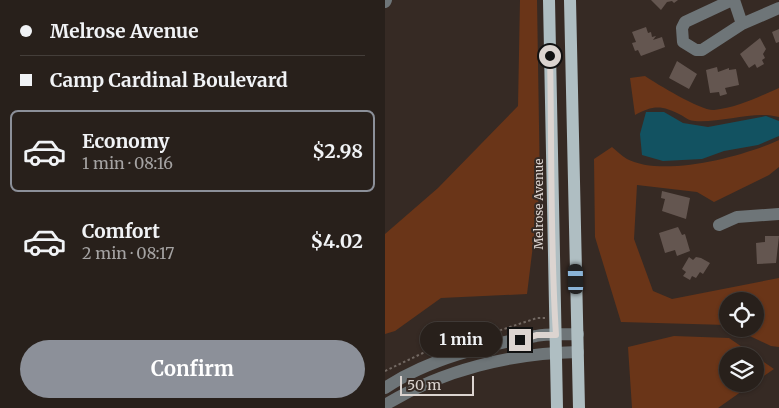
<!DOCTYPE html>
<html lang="en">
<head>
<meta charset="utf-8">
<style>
	:root { --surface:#28201b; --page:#302824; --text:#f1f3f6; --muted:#a5a3a3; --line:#443e3a; --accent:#8c9099 }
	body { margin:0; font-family:Merriweather,serif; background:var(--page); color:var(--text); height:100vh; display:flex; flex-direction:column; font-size:19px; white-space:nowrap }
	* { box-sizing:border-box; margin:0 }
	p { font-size:16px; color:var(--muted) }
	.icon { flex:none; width:28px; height:28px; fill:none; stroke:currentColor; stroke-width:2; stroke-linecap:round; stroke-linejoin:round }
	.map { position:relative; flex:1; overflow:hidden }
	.panel { display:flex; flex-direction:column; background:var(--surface); width:385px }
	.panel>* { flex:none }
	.banner { display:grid; align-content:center; height:110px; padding:0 20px; background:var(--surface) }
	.controls { position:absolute; left:334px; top:292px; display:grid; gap:10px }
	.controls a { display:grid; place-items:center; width:45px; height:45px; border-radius:50%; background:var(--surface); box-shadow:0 1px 4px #0004,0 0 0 1px var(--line); font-size:25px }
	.scale { position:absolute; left:15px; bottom:12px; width:74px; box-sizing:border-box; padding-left:5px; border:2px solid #dcd4d0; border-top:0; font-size:14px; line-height:18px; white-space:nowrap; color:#dcd4d0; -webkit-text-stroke:4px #362a24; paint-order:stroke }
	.end { position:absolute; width:22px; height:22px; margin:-11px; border:6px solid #dcd4d0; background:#111; box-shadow:0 0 0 2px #111 }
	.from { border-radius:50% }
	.bubble { position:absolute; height:35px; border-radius:18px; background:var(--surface); box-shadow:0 1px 4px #0004,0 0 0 1px var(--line); font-size:16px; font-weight:700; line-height:35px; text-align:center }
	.car { position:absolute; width:15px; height:30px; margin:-15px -8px; border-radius:6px; box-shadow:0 0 4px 1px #0007; background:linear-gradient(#222 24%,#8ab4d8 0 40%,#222 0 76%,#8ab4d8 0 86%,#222 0) }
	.banner b { display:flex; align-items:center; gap:18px; height:48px; font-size:19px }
	.banner b+b { border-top:1px solid var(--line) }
	.banner i { width:12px; height:12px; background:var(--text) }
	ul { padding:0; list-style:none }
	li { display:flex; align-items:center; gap:15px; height:82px; margin:0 10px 8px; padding:0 10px; border:2px solid transparent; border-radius:8px }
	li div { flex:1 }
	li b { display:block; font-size:19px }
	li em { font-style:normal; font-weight:700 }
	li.selected { border-color:var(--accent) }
	li>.icon { width:45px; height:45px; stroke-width:1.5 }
	.primary-button { display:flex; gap:10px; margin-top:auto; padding:10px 20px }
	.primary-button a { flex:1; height:58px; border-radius:30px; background:var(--accent); color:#fff; font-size:20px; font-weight:700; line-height:58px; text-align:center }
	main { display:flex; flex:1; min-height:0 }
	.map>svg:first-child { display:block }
	.green { fill:#6a3518 }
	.water { fill:#125261 }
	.building { fill:#645650 }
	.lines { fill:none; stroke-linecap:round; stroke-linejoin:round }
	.path { stroke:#736963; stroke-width:2; stroke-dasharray:2.5 2.5; stroke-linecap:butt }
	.minor { stroke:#6e7578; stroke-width:12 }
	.major { stroke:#afbec2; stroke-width:12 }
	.route { stroke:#dcd4d0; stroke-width:6 }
	.labels { text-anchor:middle; stroke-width:4; stroke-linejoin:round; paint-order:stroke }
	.street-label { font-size:12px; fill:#dcd4d0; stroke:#362a24 }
</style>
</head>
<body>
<main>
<section class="panel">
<div class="banner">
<b><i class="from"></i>Melrose Avenue</b>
<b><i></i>Camp Cardinal Boulevard</b>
</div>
<ul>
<li class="selected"><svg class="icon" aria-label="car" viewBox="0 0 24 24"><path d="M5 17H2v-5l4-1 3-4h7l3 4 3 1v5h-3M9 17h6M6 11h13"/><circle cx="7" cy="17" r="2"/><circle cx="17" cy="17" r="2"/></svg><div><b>Economy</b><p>1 min · 08:16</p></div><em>$2.98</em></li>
<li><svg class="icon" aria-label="car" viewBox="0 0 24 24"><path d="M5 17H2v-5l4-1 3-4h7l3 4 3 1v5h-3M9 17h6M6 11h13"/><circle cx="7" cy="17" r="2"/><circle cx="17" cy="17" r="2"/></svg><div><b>Comfort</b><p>2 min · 08:17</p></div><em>$4.02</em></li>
</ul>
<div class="primary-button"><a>Confirm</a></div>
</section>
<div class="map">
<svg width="394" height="408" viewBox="0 0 394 408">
	<rect width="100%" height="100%" fill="#362a24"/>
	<path class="green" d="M135,0H152L155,188L142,294L56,298L10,331L0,334V234L53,188L133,106Z
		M260,76C272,84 316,111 329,110C352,108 373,97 394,88V117C370,110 337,123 310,121C305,121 301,118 296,115C277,105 268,105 250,115L245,78Z
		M394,140V167L384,175L329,202L312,192L252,185L249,239L268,291L287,299L394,278V347L386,346L350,329H370V301H342V325L236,322L210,237L209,159L227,147C232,151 237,156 242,159C278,178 359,156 394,140Z
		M289,336L344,338L389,369L370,382V356H342V384H367L333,408H247L243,347Z"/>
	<path class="water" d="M261,112H279L298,123L323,127L381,116L394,121V136L373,145L339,151L317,159L278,161L257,155L255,134Z"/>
	<path class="building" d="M266,0H293L289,3L287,1L282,2L276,10Z
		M261,27L263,33L266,32L267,37L271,36L268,40L277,37L280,47L256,56L253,50L250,51L247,43L251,42L247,32Z
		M394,29V42L391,43L387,32Z
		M375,38L381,49L378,54L380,58L377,60L379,64L372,68L370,64L364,68L355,54Z
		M292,61L312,74L304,89L284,78Z
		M332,67L333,72L344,68V70L351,69L354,85L340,88L342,94L335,96L334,92L325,93L321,70Z
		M277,191L305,198L301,219L277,211L280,199L276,198Z
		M293,227L297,235L300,234L305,251L292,256L290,250L280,253L274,233Z
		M380,236H394L391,263L372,264L371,243L380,242Z
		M304,257L308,260L311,257L316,258L325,263L318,274L315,272L311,278L307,276L305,280L298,276L301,272L297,269Z"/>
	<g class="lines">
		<path class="path" d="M110,332L152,318H160
			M0,371L38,353L105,333"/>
		<path class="minor" d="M347,0L300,22L297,28L298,42L311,50H317L357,24L394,8
			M349,0L357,24
			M0,2L1,0
			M334,225L352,217L394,214
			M0,388C43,359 100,345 151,336C164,333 179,335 193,334
			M0,405C57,370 127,353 193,352"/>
		<path class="major" d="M164,0L172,408
			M185,0L194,408"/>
	</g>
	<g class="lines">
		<path class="route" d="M135,340L152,335H171C165,242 167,149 165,56"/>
	</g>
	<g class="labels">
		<g class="street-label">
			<text transform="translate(154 204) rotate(-90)" y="4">Melrose Avenue</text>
		</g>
	</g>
</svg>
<div class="controls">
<a><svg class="icon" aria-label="locate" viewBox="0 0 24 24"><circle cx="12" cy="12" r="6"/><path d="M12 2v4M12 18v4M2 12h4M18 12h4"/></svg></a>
<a><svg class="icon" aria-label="layers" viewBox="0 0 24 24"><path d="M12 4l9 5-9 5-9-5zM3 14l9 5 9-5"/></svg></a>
</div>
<div class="scale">50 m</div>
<i class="end from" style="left:165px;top:56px"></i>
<i class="end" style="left:135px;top:340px"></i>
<div class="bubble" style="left:35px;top:322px;width:82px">1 min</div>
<i class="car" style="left:191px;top:279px;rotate:359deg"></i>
</div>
</main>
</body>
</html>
